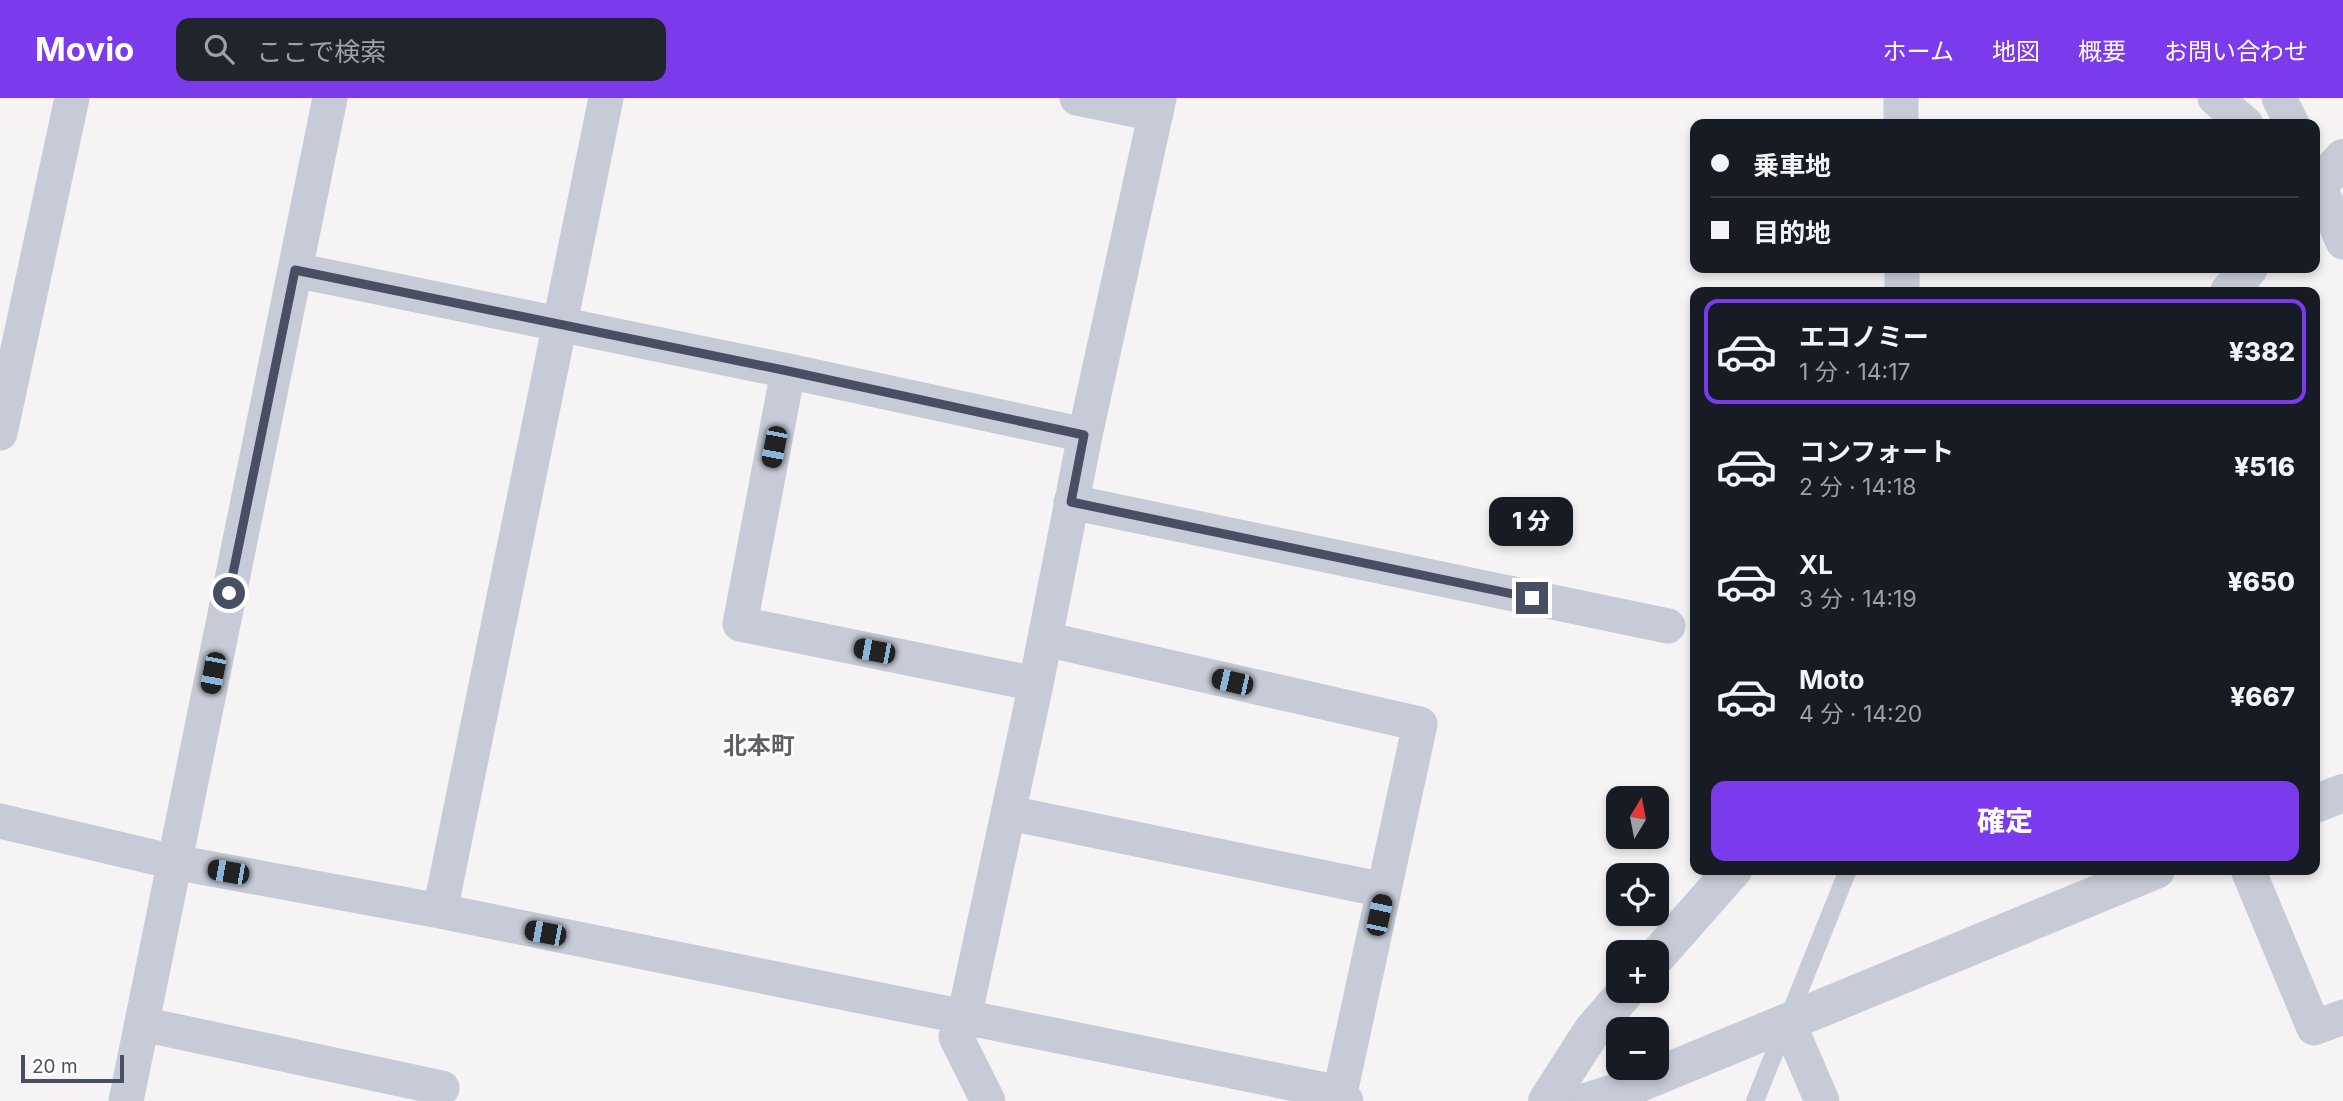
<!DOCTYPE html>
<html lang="ja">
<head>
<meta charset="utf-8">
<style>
	:root { --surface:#171b24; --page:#20242c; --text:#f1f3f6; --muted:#9ea1a6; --line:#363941; --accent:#7c3aed }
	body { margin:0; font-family:Inter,"Noto Sans JP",sans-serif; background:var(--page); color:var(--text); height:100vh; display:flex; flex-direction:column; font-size:26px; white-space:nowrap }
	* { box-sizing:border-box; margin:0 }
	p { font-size:23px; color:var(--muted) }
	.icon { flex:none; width:38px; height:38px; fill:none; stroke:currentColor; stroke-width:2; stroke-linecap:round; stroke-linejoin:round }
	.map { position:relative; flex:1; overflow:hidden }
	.sheet { position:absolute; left:1690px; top:189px; width:630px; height:588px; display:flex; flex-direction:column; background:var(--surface); border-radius:14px; box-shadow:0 4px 10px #0003 }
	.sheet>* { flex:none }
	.top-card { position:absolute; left:1690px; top:21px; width:630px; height:154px; border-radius:14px; box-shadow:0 4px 10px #0003; display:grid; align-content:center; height:154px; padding:0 21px; background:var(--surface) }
	.needle { width:46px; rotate:10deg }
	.tools { position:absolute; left:1606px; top:688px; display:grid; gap:14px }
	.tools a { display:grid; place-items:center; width:63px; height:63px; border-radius:14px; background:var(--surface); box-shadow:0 4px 10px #0003; font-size:35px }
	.scale { position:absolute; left:21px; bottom:18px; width:103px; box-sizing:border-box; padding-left:7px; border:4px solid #494f62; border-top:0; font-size:19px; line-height:24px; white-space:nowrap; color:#494f62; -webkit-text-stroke:5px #fff; paint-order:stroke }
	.end { position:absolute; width:32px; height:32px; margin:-16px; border:9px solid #494f62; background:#fff; box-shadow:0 0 0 4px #fff }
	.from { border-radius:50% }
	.bubble { position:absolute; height:49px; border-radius:14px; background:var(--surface); box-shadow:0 4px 10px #0003; font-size:23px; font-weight:800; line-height:49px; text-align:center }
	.car { position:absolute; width:21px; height:42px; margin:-21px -10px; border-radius:9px; box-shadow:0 0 5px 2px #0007; background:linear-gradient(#222 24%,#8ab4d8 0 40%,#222 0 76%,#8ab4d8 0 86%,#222 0) }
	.top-card b { display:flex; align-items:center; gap:24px; height:66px; font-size:26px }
	.top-card b+b { border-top:2px solid var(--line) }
	.top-card i { width:18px; height:18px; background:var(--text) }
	ul { padding:12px 0 0; list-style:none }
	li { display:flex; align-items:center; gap:21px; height:105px; margin:0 14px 10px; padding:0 7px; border:4px solid transparent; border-radius:14px }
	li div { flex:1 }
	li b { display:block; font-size:26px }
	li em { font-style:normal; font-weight:800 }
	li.selected { border-color:var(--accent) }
	li>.icon { width:63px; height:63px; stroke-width:1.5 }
	.button { display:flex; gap:14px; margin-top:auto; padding:14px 21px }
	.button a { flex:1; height:80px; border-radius:14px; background:var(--accent); color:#fff; font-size:28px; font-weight:800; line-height:80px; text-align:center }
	header { display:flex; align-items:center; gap:42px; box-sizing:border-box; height:98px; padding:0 35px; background:var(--accent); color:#fff }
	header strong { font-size:33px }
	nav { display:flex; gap:38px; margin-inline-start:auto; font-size:24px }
	.search { width:490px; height:63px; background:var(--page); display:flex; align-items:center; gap:18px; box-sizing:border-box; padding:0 24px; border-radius:14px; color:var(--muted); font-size:26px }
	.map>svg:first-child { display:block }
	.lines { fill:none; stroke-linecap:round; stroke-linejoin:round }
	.service { stroke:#c6cbd7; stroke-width:18 }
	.minor { stroke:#c6cbd7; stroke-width:35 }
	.tertiary { stroke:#c6cbd7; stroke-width:38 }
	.route { stroke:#494f62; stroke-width:9 }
	.labels { text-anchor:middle; stroke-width:5; stroke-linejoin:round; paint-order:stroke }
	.neighbourhood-label { font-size:24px; font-weight:bold; fill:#5e6068; stroke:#fff }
</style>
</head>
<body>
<header>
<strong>Movio</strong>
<div class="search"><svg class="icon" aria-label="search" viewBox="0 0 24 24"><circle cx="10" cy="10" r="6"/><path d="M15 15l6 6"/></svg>ここで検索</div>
<nav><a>ホーム</a><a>地図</a><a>概要</a><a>お問い合わせ</a></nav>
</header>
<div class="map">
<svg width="2343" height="1003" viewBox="0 0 2343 1003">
	<rect width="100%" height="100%" fill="#f5f3f3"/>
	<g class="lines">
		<path class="service" d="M1755,1003L1848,772"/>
		<path class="minor" d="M1077,0L1156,16
			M1901,0V26
			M2215,0L2246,26
			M2279,0L2292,26
			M2315,78L2343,144
			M1902,170V194
			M295,172L788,273L1085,337
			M788,273L740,526L1036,586
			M0,335L72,0
			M1071,404L1668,528
			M1045,541L1420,626L1340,995
			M1009,715L1384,792
			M0,723L174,764L440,813L1340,995L1346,1003
			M2248,772L2314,930L2343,919
			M440,813L606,0
			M1788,924L1822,1003
			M142,926L442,990
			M126,1003L330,0
			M988,1003L956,939L964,920L1036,586L1085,337L1159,0"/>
		<path class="tertiary" d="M2315,92L2343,60
			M2229,194L2249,170
			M2315,706L2343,695
			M1657,858L1733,772
			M1547,1003L1592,933L1627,892
			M1589,1003L1618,994L2156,772"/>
	</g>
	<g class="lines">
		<path class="route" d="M229,495L295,172L788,273L1084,337L1071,404L1532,500"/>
	</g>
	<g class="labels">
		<g class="neighbourhood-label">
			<text x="759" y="656">北本町</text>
		</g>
	</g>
</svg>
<div class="tools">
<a><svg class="needle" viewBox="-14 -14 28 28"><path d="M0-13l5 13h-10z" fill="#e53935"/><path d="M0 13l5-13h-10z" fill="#9ea1a6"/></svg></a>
<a><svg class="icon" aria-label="locate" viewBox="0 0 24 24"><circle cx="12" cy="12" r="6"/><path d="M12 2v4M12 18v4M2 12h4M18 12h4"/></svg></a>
<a>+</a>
<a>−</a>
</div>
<div class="scale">20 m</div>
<i class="end from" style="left:229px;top:495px"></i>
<i class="end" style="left:1532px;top:500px"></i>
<div class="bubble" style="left:1489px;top:399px;width:84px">1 分</div>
<i class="car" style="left:774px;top:349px;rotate:191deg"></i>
<i class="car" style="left:874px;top:553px;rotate:281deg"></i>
<i class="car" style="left:213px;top:575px;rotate:191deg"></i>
<i class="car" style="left:1232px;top:584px;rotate:283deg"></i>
<i class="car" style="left:228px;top:774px;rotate:280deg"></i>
<i class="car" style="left:1379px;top:817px;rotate:12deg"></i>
<i class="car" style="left:545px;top:835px;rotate:281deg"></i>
<div class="top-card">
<b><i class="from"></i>乗車地</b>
<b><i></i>目的地</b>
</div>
<section class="sheet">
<ul>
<li class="selected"><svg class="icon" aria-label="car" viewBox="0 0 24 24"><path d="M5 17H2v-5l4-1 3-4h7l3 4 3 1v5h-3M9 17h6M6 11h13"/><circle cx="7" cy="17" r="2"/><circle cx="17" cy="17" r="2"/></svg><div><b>エコノミー</b><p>1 分 · 14:17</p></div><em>¥382</em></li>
<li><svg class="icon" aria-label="car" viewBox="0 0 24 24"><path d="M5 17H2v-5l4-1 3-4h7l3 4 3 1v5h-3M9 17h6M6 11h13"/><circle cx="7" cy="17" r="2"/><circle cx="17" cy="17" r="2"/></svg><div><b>コンフォート</b><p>2 分 · 14:18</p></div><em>¥516</em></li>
<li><svg class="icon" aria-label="car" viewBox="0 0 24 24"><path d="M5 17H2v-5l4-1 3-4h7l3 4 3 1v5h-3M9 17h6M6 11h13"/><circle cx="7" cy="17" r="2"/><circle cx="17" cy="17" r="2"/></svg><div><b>XL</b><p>3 分 · 14:19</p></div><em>¥650</em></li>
<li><svg class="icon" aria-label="car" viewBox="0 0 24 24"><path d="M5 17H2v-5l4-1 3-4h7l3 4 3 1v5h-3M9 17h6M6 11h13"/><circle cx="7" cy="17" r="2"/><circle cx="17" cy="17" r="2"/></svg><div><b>Moto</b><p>4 分 · 14:20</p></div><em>¥667</em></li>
</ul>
<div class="button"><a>確定</a></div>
</section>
</div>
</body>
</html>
